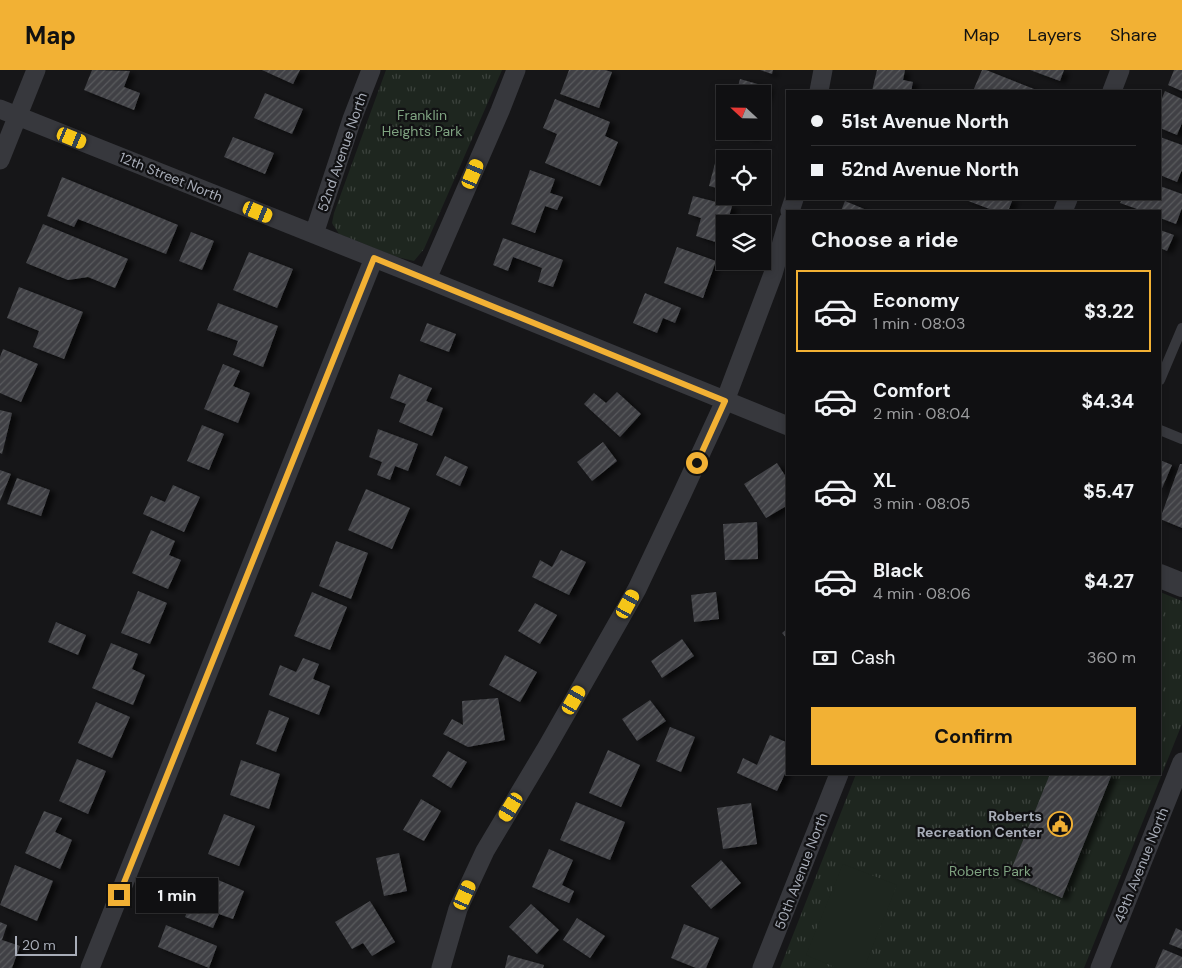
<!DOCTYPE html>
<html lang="en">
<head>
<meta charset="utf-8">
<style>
	:root { --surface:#101012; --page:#1e1e20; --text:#f1f3f6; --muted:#9c9d9f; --line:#303032; --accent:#f2b134 }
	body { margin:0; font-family:"DM Sans",sans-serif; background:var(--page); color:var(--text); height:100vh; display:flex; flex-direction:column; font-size:19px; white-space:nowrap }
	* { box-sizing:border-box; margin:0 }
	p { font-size:16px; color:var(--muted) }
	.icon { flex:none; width:28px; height:28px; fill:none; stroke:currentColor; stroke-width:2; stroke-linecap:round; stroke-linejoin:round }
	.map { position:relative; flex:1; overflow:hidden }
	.details { position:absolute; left:786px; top:140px; width:375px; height:565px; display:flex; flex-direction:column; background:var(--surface); border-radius:0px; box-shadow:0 2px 8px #0003,0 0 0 1px var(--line) }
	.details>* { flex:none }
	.guide { position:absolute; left:786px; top:20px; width:375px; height:110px; border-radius:0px; box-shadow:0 2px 8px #0003,0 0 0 1px var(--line); display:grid; align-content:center; height:110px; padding:0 25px; background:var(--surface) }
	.needle { width:32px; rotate:292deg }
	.tools { position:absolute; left:716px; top:15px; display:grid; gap:10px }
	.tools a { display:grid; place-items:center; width:55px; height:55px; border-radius:0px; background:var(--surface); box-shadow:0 2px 8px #0003,0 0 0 1px var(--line); font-size:25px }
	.scale { position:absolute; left:15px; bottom:12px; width:62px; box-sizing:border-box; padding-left:5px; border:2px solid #a8adb8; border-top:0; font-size:14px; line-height:18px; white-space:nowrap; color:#a8adb8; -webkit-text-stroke:4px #111113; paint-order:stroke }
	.end { position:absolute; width:22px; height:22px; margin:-11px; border:6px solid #f2b134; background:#111; box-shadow:0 0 0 2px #111 }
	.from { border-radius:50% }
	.bubble { position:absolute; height:35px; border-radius:0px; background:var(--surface); box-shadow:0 2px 8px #0003,0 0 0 1px var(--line); font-size:16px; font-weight:700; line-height:35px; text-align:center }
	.car { position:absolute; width:15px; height:30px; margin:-15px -8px; border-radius:6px; box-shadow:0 0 4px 1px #0007; background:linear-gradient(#f5c518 24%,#345 0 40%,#f5c518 0 76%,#345 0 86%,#f5c518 0) }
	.guide b { display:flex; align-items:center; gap:18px; height:48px; font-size:19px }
	.guide b+b { border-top:1px solid var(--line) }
	.guide i { width:12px; height:12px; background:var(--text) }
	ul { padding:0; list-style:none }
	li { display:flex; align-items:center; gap:15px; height:82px; margin:0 10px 8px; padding:0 15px; border:2px solid transparent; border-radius:0px }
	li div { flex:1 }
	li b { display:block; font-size:19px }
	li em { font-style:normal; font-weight:700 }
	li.current { border-color:var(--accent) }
	li>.icon { width:45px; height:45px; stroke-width:1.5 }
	h2 { padding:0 25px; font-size:22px; line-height:60px }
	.pay { display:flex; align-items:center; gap:12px; height:55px; padding:0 25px; font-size:19px }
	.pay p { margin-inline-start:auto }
	.cta { display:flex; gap:10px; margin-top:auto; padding:10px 25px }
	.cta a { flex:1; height:58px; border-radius:0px; background:var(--accent); color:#111; font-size:20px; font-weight:700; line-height:58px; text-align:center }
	header { display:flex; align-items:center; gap:30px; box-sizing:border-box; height:70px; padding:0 25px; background:var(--accent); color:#111 }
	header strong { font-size:24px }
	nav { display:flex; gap:28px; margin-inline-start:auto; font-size:18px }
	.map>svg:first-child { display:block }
	.park { fill:url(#park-tufts) }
	.pitch { fill:#1e261f }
	.building { fill:url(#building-hatch); filter:url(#shadow) }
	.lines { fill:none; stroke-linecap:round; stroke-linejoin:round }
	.service { stroke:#37383d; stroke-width:10 }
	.minor { stroke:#37383d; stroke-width:19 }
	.tertiary { stroke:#37383d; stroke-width:24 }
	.route { stroke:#f2b134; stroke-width:6 }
	.labels { text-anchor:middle; stroke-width:4.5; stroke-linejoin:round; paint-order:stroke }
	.park-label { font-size:14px; fill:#7fa381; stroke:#111113 }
	.street-label { font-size:14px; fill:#a8adb8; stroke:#111113 }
	.poi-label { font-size:14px; font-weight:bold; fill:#a8adb8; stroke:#111113; text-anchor:end }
</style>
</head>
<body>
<header>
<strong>Map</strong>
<nav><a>Map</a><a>Layers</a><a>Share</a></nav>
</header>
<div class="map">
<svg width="1182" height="898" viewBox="0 0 1182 898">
	<defs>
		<pattern id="park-tufts" width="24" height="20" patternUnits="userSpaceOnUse" patternTransform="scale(1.25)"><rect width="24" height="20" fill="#1e261f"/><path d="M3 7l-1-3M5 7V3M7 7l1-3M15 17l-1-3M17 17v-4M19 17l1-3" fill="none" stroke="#3c433d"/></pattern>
		<pattern id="building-hatch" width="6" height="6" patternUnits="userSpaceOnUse" patternTransform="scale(1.25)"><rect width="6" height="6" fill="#404145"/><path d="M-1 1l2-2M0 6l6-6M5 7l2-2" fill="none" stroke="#595a5e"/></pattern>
		<filter id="shadow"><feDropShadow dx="5.5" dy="3" stdDeviation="2.5" flood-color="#0009"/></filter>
	</defs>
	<rect width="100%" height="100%" fill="#161618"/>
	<path class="park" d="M386,0H502L424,179L414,191L397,187L339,164L332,153L334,143Z
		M1160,522L1182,531V654L1084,898H780L856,704H1160Z"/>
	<path class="pitch" d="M843,794L897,815L864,898H837L806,885Z"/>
	<path class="building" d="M92,0L130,1L124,17L140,23L134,40L84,20Z
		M262,0H300L293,14Z
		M569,0H605L612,2L599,38L560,24Z
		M760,0H773L772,4Z
		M877,0H905L903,10L913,12L911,21H872Z
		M982,0H986L1039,21H973Z
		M1030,0H1064L1060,11Z
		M1174,0H1182V21L1168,15Z
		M740,9L768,17L763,35L762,24H736Z
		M1165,21L1182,29V53L1177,65L1160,58V33Z
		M265,23L303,39L292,64L254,48Z
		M555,29L610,52L605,66L618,72L600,116L545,93L557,64L543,58Z
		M732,61H755L753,68Z
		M233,67L274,83L265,104L224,87Z
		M1160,67L1182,75V100L1177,112L1160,105Z
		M718,82L742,88L725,89V120L709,116Z
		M530,100L555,109L550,123L563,127L557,140L545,136L535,163L511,154Z
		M62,107L178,155L166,184L78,149L74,157L47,146Z
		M1160,116L1182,124V138L1176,154L1160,148V141H1143L1120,133L1122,129H1160Z
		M693,126L732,136L727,154H725V162L722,174L696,166L701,148L688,144Z
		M963,129H1013L1008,141H995Z
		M845,131L869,141H841Z
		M43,154L128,189L115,218L88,207L68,210L26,193Z
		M1160,160L1174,165L1167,181L1160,178Z
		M191,162L214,171L202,200L179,191Z
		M503,168L563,190L553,217L538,212L542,198L513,187L508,201L493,195Z
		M677,177L716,191L703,228L664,213Z
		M249,182L293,199L277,238L233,220Z
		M19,217L83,242L64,289L33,277L39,261L7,248Z
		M645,223L681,238L675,253L663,248L657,263L633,253Z
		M218,233L278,256L263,297L233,285L238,271L207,260Z
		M427,253L456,264L449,282L420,271Z
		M3,279L38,294L21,332L0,323V287Z
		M223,294L240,301L233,316L250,323L238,353L204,339Z
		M399,304L432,318L426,331L443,338L432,366L399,352L406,334L390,328Z
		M617,322L641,344L620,367L584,334L594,323L606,333Z
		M0,340L12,343L2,384L0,383Z
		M202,355L224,364L209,400L187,391Z
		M378,359L418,374L408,401L395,396L390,410L377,405L382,392L369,387Z
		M603,372L617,391L592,411L577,392Z
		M445,386L468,397L460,416L436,405Z
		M1160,390L1172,395L1160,423Z
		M777,393L788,410V435L766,448L744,414Z
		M1180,394H1182V458L1160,449Z
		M0,400L11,404L0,431Z
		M17,408L50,420L41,446L7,434Z
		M173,415L200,427L184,462L143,444L151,426L165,432Z
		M366,419L410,438L392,479L348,460Z
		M757,452L758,489L725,490L723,454Z
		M151,460L175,471L169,485L181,490L168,519L132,503Z
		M336,471L368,483L351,529L319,516Z
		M561,480L586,492L569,525L532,507L540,490L552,497Z
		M138,521L167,533L150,574L121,563Z
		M312,522L347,537L330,580L294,566Z
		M716,522L719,549L694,552L691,525Z
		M535,533L557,545L540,574L518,561Z
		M56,552L86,565L78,585L48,572Z
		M788,558V570L782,563Z
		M682,569L694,586L662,608L651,591Z
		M111,573L138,584L132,599L145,605L133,635L92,618Z
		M505,585L537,602L520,632L489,615Z
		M303,588L319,594L313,609L330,616L319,645L269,625L280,595L296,602Z
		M498,628L505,670L468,677L443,664L452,649L463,655L462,631Z
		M650,630L666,651L637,671L622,649Z
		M96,632L130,647L112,688L78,673Z
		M269,640L289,648L276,682L256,674Z
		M670,657L695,667L681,702L656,691Z
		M770,665L788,673V697L777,721L737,703L743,688L757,695Z
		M608,680L640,695L621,737L589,723Z
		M448,681L467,692L451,718L432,706Z
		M77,689L106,701L88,744L59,731Z
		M241,690L280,704L269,739L230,725Z
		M1050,704H1112L1062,828L1009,805Z
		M421,729L441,741L424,771L403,760Z
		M576,732L625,752L610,790L560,770Z
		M751,733L757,774L723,779L717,738Z
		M44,741L62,748L55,762L72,770L60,799L25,783Z
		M224,744L255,756L239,796L208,784Z
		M549,779L573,790L562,815L574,821L569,833L532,817Z
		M399,783L407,821L384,826L376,788Z
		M721,790L741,813L711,839L691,816Z
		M15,795L53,811L37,851L0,835Z
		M216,809L244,821L233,849L219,844L213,858L185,847L196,819L211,824Z
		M370,831L395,872L372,886L363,873L352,879L335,852Z
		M531,834L559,860L537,884L509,857Z
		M577,848L605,866L590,888L563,870Z
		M0,852L7,855L2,870L20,876L12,898H0Z
		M684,854L719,868L706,898H696L671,888Z
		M166,855L217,876L209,898L158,877Z
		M1176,858L1182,861V879L1169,874Z
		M1163,879L1182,887V898H1155Z
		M508,885L544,895L543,898H505Z"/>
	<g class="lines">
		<path class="service" d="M1160,310L1182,258
			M1160,360L1182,369"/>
		<path class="minor" d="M819,21L823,0
			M1112,21L1120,0
			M0,39L427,209L788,356
			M0,90L36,0
			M790,141L794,129
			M1063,141L1068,129
			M314,164L352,49L371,0
			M427,209L500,41L516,0
			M90,898L374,188
			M441,898L458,839L485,781L547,677L637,519L682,424L725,331L773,204L788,151
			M762,898L839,704
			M1100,898L1182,692"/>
		<path class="tertiary" d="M1160,506L1182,515"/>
	</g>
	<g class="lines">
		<path class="route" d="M119,825L374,188L725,331L697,393"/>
	</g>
	<defs>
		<symbol id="civic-ring" viewBox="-11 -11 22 22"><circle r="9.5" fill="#111113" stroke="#f2b134" stroke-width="1.5"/><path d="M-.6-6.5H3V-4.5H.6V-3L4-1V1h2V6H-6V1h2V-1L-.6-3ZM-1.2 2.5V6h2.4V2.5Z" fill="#f2b134"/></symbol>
	</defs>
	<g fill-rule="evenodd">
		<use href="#civic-ring" x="1046" y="740" width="28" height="28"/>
	</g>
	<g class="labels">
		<g class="park-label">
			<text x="422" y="50">Franklin<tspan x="422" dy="16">Heights Park</tspan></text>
			<text x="990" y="806">Roberts Park</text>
		</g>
		<g class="street-label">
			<text transform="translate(342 82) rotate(-71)" y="5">52nd Avenue North</text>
			<text transform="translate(171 107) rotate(22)" y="5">12th Street North</text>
			<text transform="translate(1141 795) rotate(-68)" y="5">49th Avenue North</text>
			<text transform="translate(801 801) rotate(-69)" y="5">50th Avenue North</text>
		</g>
		<g class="poi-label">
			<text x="1042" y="751">Roberts<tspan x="1042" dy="16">Recreation Center</tspan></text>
		</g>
	</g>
</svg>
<div class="tools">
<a><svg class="needle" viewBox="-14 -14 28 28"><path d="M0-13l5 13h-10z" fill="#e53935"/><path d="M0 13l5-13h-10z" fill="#9c9d9f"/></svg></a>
<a><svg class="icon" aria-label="locate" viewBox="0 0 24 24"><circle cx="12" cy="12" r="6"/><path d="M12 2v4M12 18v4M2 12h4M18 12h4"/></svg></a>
<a><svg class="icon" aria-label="layers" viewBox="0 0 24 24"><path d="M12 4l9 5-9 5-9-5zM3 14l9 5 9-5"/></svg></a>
</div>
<div class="scale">20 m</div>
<i class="end from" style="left:697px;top:393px"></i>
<i class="end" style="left:119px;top:825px"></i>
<div class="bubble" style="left:136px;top:808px;width:82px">1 min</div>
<i class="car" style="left:72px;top:68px;rotate:112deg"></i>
<i class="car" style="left:473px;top:104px;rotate:23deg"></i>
<i class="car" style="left:258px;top:142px;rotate:112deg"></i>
<i class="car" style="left:628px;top:534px;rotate:29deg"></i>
<i class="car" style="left:574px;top:630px;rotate:30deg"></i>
<i class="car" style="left:511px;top:737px;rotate:211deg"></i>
<i class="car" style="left:465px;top:825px;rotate:24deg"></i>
<div class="guide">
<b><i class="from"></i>51st Avenue North</b>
<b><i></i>52nd Avenue North</b>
</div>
<section class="details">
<h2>Choose a ride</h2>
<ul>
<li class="current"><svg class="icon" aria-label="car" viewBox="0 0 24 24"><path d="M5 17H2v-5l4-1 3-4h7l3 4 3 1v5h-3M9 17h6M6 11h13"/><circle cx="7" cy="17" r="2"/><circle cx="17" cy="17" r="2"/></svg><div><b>Economy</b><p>1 min · 08:03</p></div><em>$3.22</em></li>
<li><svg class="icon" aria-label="car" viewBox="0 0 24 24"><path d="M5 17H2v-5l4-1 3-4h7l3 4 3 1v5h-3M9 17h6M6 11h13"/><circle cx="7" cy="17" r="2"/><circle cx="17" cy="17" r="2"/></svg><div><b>Comfort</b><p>2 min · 08:04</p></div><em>$4.34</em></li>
<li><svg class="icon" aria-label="car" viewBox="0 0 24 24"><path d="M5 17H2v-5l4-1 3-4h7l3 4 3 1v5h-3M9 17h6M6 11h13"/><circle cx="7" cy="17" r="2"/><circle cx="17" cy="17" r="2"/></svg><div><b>XL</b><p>3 min · 08:05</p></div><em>$5.47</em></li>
<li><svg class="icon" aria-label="car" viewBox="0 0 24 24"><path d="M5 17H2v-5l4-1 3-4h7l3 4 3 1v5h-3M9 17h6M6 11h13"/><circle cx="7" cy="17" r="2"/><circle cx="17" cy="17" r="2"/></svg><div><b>Black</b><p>4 min · 08:06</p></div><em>$4.27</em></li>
</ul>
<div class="pay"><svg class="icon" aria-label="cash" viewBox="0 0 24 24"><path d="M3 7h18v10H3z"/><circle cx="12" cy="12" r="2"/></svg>Cash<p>360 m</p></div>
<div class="cta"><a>Confirm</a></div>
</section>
</div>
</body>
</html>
